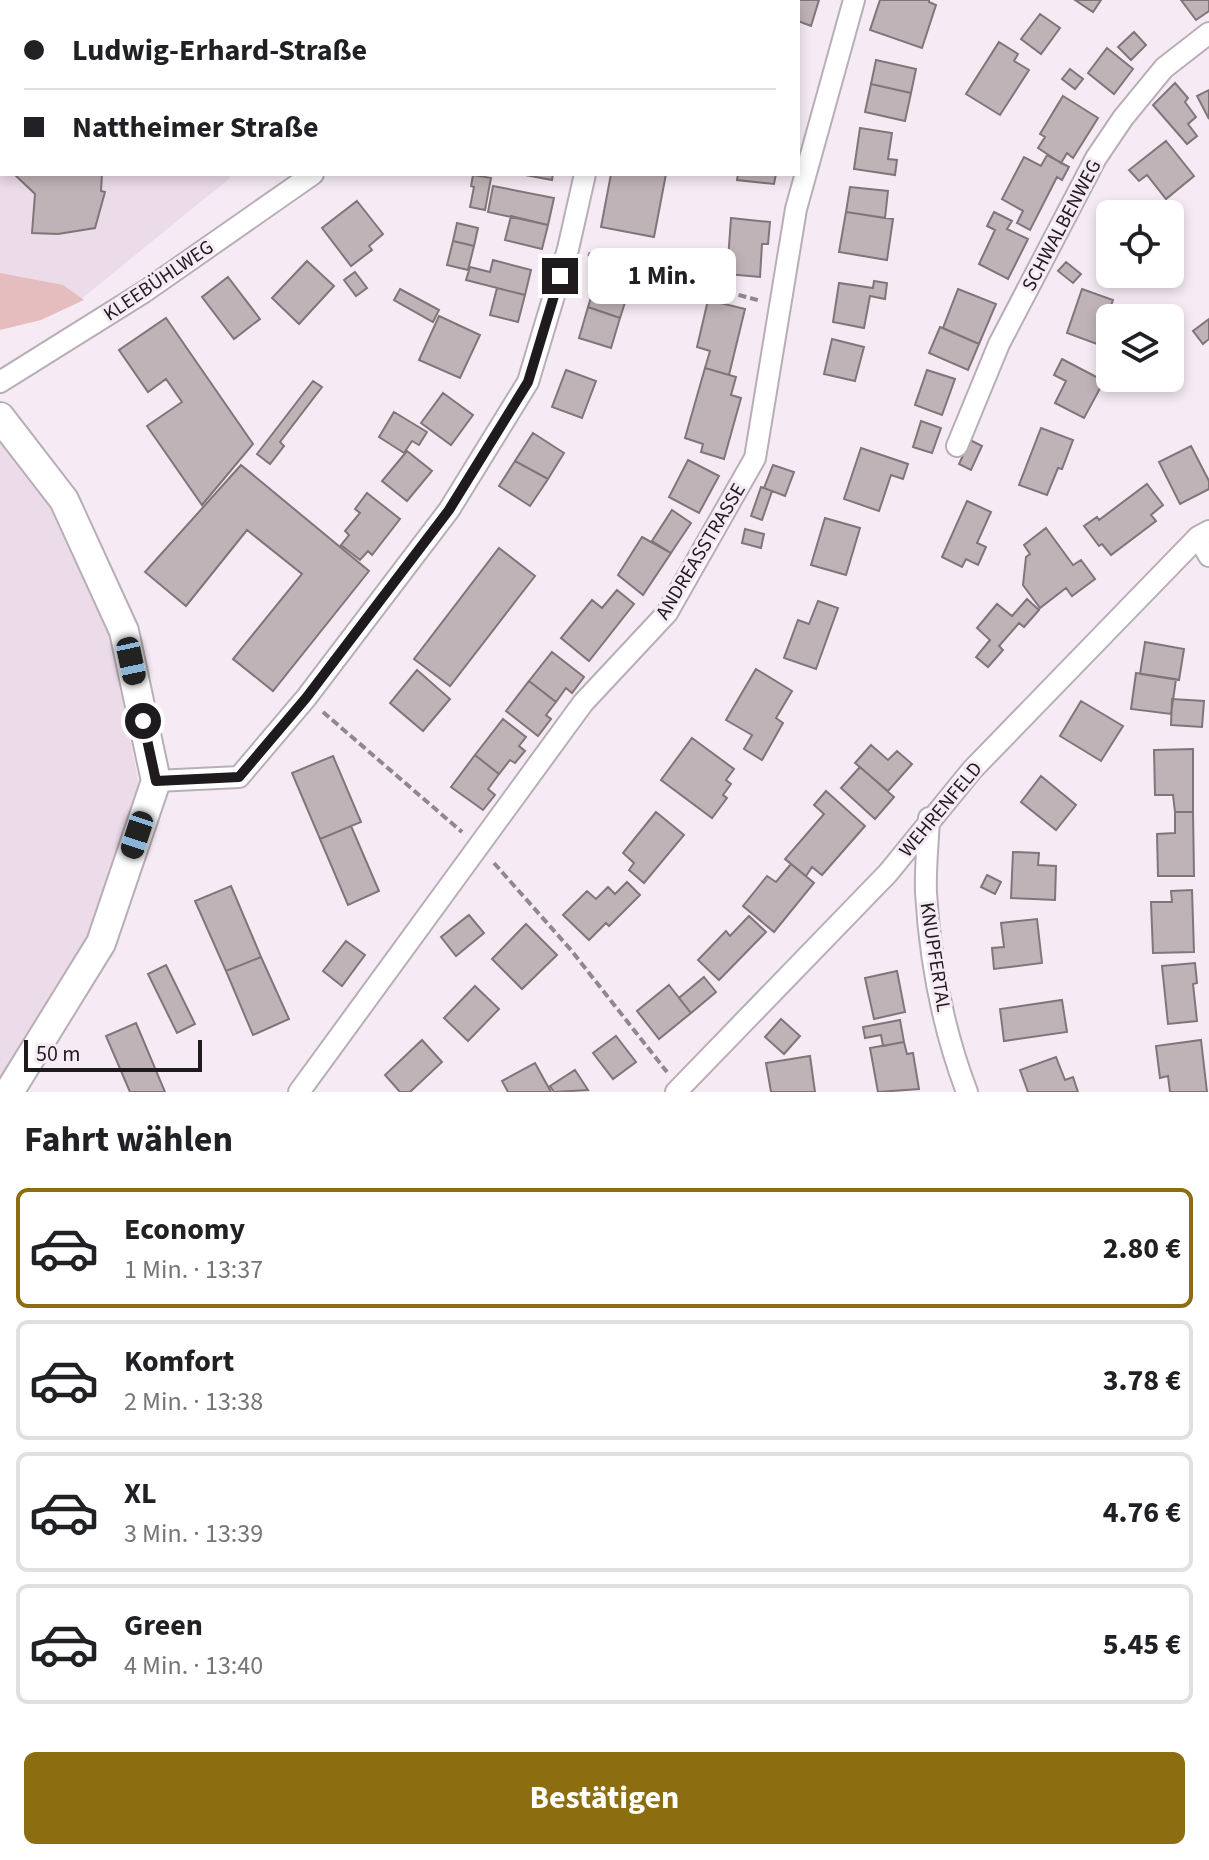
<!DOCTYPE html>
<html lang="de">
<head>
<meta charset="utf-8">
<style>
	:root { --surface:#fff; --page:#f2f2f2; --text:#202124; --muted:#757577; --line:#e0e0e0; --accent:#8c6d0f }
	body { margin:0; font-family:"Source Sans 3",sans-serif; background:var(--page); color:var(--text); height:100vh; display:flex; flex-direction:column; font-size:30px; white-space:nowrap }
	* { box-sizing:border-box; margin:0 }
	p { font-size:26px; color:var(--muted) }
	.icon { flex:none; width:44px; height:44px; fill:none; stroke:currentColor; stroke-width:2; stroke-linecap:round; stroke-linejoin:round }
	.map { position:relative; height:1092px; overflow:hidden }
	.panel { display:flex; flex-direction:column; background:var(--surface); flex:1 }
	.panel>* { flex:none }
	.guide { position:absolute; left:0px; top:0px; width:800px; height:176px; box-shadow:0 4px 12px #0003; display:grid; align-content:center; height:176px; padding:0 24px; background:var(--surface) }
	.tools { position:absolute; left:1096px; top:200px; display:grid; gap:16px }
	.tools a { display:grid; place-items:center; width:88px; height:88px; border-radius:12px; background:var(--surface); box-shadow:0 4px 12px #0003; font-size:40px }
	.scale { position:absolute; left:24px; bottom:20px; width:178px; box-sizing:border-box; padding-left:8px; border:4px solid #1e1a1d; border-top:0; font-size:22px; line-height:28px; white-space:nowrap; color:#1e1a1d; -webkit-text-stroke:6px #f6ebf4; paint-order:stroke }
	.end { position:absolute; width:36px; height:36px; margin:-18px; border:10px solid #1e1a1d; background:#fff; box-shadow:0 0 0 4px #fff }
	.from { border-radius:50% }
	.bubble { position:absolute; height:56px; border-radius:12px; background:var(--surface); box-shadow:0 4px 12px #0003; font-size:26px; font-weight:700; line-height:56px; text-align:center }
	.car { position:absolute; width:24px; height:48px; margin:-24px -12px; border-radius:10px; box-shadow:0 0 6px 2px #0007; background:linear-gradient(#222 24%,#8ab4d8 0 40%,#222 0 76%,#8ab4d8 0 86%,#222 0) }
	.guide b { display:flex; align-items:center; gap:28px; height:76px; font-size:30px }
	.guide b+b { border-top:2px solid var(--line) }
	.guide i { width:20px; height:20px; background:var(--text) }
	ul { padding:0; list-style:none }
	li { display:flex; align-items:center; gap:24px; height:120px; margin:0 16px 12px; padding:0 8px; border:4px solid var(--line); border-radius:12px }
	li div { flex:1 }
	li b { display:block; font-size:30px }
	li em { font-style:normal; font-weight:700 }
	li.on { border-color:var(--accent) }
	li>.icon { width:72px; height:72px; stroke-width:1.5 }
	h2 { padding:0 24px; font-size:36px; line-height:96px }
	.primary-button { display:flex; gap:16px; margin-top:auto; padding:16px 24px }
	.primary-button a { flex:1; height:92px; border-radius:12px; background:var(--accent); color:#fff; font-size:32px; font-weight:700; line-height:92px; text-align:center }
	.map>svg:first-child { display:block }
	.built { fill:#ecdbe9 }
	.green { fill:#e6bdbe }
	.building { fill:#c0b3b7; stroke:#817579; stroke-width:2 }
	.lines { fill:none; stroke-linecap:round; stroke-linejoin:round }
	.street-casing { stroke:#b8aeb7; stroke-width:24 }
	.secondary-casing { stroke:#b8aeb7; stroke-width:32 }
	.path { stroke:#8f888e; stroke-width:4; stroke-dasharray:8 4; stroke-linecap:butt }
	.street { stroke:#fff; stroke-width:20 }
	.secondary { stroke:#fff; stroke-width:28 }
	.route { stroke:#1e1a1d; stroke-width:10 }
	.labels { text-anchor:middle; stroke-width:6; stroke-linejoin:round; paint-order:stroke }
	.street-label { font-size:20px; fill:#1e1a1d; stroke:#f6ebf4 }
</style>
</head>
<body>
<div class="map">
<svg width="1209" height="1092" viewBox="0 0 1209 1092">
	<rect width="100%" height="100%" fill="#f6ebf4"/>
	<path class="built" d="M0,0L77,2H2V174H227L230,178L75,304L0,324Z
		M0,443L49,506L110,638L139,785L87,944L0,1092Z"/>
	<path class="green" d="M99,0H506L100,2Z
		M0,273L63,285L84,300L41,320L0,330Z"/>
	<path class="building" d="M643,0H702L642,2Z
		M778,0H819L811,26L798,21V2H778Z
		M880,0H929V2L936,5L922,48L870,30Z
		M1075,0H1101L1093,12Z
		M1181,0H1209V11L1196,20Z
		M1040,14L1060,28L1041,54L1021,39Z
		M1134,32L1146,45L1131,60L1118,47Z
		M0,40L2,45L0,171Z
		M999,42L1018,54L1014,61L1029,70L1000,115L966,94Z
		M1107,48L1133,69L1114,94L1088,73Z
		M876,60L916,69L911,93L871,84Z
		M1070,69L1083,79L1075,89L1062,79Z
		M1175,83L1188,98L1185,102L1196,117L1188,124L1197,136L1187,144L1153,105Z
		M871,84L911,93L905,121L865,112Z
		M1209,90V119L1197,96Z
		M1063,96L1098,118L1073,158L1067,153L1061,163L1038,148L1045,137L1040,134Z
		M860,128L892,133L888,159L897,160L895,175L854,169Z
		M1166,141L1194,176L1166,199L1147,175L1139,181L1129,170Z
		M1047,155L1069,167L1062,180L1057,177L1030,230L1017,223L1023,211L1002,199L1024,157L1041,166Z
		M14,174H102L101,191L105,192L95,228L58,234L32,233L35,194Z
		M520,174H553L552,180Z
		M611,174H666L654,237L601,227Z
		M738,174H776L774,184L737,180Z
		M473,175L491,178L485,210L470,207L474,187L471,186Z
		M493,186L554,198L548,225L488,212Z
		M850,187L888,191L885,218L846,212Z
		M357,201L383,234L369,246L372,250L351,266L322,228Z
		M846,212L893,219L887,260L839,252Z
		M994,212L1012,221L1007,229L1028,239L1008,279L979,264L995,230L987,226Z
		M511,216L548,225L542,249L505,240Z
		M731,218L770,222L768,244H762L760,277L727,274Z
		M457,223L478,228L474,246L453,241Z
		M453,241L474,246L468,270L447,265Z
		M493,260L531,270L525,295L466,280L470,267L490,272Z
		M307,261L334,286L299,324L272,298Z
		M1066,262L1081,274L1073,283L1058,271Z
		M355,272L367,288L356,296L344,280Z
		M228,277L260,319L234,339L202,297Z
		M598,277L630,287L620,318L588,307Z
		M874,281L887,283L885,299L870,296L864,328L833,322L839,283L873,288Z
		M497,288L525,295L518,322L490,315Z
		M400,289L439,310L433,322L394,300Z
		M958,289L996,304L979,344L943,328Z
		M1082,289L1113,300L1097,344L1067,333Z
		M708,300L745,309L729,375L705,368L710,351L697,347Z
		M588,307L620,318L611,348L579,338Z
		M439,316L480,335L460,378L419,360Z
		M166,318L253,444L202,505L147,426L182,402L166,379L148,392L119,350Z
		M1209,319V339L1203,344L1193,331Z
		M940,327L979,344L968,370L929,353Z
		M832,339L864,347L855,381L824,374Z
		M1062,359L1104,381L1084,418L1055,403L1066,381L1054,375Z
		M705,368L736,377L731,395L741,398L724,459L701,452L703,444L685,438Z
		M566,370L596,381L582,418L552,407Z
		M927,370L955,379L942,415L915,405Z
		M313,381L322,387L280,442L284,446L270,464L257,454Z
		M443,393L473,415L451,445L421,423Z
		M394,412L427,432L419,445L412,441L404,453L379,437Z
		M921,421L941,428L932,453L913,447Z
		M1041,428L1073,440L1062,469L1058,468L1047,495L1019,485Z
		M533,433L564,453L548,479L515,461Z
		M970,440L982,446L971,470L959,464Z
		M1191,446L1209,481V489L1180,504L1159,462Z
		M861,448L908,464L903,479L891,475L879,511L844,499Z
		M407,451L432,471L407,501L382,481Z
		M688,460L719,476L699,513L669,497Z
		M515,461L548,479L530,506L499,486Z
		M241,465L369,571L273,691L233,659L302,574L247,530L186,606L145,572Z
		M773,465L794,472L785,496L764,488Z
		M1147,484L1163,505L1151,515L1156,521L1111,555L1102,544L1099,546L1084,526L1097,517L1099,520Z
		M761,487L772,491L762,520L751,516Z
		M367,493L400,519L372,555L368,551L360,560L341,545L349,535L345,531L360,513L355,509Z
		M967,501L991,512L977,543L986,547L978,565L966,559L962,567L942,557Z
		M672,510L691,523L671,553L652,541Z
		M825,518L860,528L846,575L811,565Z
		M1046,528L1073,565L1081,560L1095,579L1072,596L1066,588L1040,608L1023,585L1026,557L1030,554L1024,545Z
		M745,529L764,534L761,548L742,543Z
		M642,537L671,553L643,595L618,575Z
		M499,548L535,576L450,686L414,659Z
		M617,590L634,604L589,661L561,638L592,600L602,608Z
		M1027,599L1039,610L1024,627L1019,623L999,646L1003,650L988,667L976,657L990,640L977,628L997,604L1012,616Z
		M818,601L838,608L816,669L784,658L798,620L809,624Z
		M1145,642L1184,649L1179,680L1140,674Z
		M552,652L584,677L572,693L566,688L556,702L529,681Z
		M756,669L792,691L776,718L783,723L762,760L744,749L752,735L726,720Z
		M417,670L450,699L423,731L390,703Z
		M1136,673L1176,679L1171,714L1131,709Z
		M529,681L556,702L546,715L551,719L538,736L506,711Z
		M1172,699L1204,701L1202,727L1171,725Z
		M1081,701L1123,726L1101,761L1060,736Z
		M503,719L526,737L519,746L525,751L515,763L510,760L499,774L475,755Z
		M692,738L734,769L726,780L731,784L723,795L727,798L712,818L661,780Z
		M871,745L888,760L897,751L912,764L888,791L855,763Z
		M1193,749V812H1175L1173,795H1155L1154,750Z
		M475,755L499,774L488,789L495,795L483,810L451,787Z
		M333,756L361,822L320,839L292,773Z
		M860,767L894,797L875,819L841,788Z
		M1041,776L1076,805L1056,830L1021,802Z
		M826,791L865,826L822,875L812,867L806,876L785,859L824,814L814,805Z
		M656,812L684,835L644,883L629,870L634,863L623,853Z
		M1175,812H1193L1194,876H1158L1157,834L1175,833Z
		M351,826L379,891L348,905L320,839Z
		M1013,852L1039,853L1038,865L1056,866L1055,900L1011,898Z
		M791,864L814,883L774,932L743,906L767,876L776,882Z
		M987,875L1001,882L995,894L981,887Z
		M627,882L640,895L609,926L606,923L589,940L563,915L587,891L596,899L608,887L615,894Z
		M231,886L261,957L226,971L195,901Z
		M1192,890L1194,952L1153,953L1151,902H1172L1171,891Z
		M469,915L484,933L456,956L441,937Z
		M749,916L766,932L719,980L698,960L726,931L730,936Z
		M1037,919L1042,963L994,969L992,948L1004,947L1001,923Z
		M526,924L557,955L522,989L492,959Z
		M346,941L365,955L342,986L323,971Z
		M261,957L289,1019L253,1035L226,971Z
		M1195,963L1197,983L1193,984L1197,1021L1168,1024L1162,966Z
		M166,965L195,1024L177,1033L148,974Z
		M897,971L905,1012L874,1019L865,978Z
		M704,977L716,992L691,1013L679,998Z
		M669,985L691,1013L659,1039L637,1011Z
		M475,986L499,1009L468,1041L444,1018Z
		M1062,1000L1067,1032L1004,1041L1000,1009Z
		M781,1019L800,1036L784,1054L765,1037Z
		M900,1020L904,1042L883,1046L881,1035L865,1038L863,1027Z
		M136,1023L165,1092H130L106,1036Z
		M616,1036L636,1062L613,1079L593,1053Z
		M422,1040L442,1062L410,1092H400L385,1075Z
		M1201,1040L1207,1092H1170L1168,1076L1160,1078L1156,1046Z
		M904,1042L907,1054L913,1053L919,1089L878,1092L870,1048Z
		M810,1056L815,1092H771L766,1063Z
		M1056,1057L1065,1080L1073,1077L1078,1092H1028L1020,1070Z
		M535,1063L551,1092H508L502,1081Z
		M575,1070L588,1090L554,1092L550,1086Z"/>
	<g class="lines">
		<defs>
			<path id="street" d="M520,2L522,0
				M623,2L624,0
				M0,382L144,292L313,174
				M957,446L999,344L1096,158L1123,118L1164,68L1209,33
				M1198,537L1209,556
				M156,781L239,777L306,698L449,510L528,382L568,249L585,174
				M929,818C928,843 925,868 926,893C930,960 943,1029 967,1092
				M299,1092L583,703L667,613L755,458L796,209L854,0
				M676,1092L888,873L972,770L1198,537L1209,531"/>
			<path id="secondary" d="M0,417L64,500L124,631L156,781L101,943L9,1092"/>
		</defs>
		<use href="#street" class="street-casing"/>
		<use href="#secondary" class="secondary-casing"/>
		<path class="path" d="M588,254L761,301
			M323,712L462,832
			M494,863L571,950L667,1072"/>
		<use href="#street" class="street"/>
		<use href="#secondary" class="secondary"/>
	</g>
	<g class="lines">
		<path class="route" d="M143,721L156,781L239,777L306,698L449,510L528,382L560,276"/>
	</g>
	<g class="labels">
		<g class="street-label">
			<text transform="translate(1061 225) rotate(-62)" y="7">SCHWALBENWEG</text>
			<text transform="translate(158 280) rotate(-34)" y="7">KLEEBÜHLWEG</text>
			<text transform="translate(700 551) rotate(-59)" y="7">ANDREASSTRASSE</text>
			<text transform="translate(940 809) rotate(-50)" y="7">WEHRENFELD</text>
			<text transform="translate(936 957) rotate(81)" y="7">KNUPFERTAL</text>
		</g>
	</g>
</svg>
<div class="tools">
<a><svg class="icon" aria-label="locate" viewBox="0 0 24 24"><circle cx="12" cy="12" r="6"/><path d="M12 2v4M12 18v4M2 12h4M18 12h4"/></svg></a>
<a><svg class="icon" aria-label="layers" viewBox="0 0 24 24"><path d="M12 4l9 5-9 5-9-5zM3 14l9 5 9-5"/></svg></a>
</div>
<div class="scale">50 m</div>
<i class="end from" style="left:143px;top:721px"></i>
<i class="end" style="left:560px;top:276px"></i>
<div class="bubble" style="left:588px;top:248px;width:148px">1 Min.</div>
<i class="car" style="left:131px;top:661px;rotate:168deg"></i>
<i class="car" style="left:137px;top:835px;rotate:198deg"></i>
<div class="guide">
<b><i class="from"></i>Ludwig-Erhard-Straße</b>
<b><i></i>Nattheimer Straße</b>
</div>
</div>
<section class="panel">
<h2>Fahrt wählen</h2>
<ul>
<li class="on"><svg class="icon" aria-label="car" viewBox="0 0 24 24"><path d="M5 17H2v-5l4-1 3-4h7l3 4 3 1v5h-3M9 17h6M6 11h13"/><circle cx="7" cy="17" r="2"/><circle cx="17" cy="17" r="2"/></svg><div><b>Economy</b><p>1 Min. · 13:37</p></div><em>2.80 €</em></li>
<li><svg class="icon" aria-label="car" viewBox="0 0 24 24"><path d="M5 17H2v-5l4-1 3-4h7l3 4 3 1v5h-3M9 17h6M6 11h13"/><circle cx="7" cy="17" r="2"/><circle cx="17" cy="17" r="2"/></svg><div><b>Komfort</b><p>2 Min. · 13:38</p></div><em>3.78 €</em></li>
<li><svg class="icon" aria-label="car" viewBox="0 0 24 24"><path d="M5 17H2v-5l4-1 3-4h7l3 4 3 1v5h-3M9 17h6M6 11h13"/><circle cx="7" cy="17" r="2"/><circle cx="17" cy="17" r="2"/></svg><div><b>XL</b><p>3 Min. · 13:39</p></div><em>4.76 €</em></li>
<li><svg class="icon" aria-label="car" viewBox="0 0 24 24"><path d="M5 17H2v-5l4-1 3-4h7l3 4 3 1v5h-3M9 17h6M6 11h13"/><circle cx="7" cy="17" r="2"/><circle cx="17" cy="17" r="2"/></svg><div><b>Green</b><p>4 Min. · 13:40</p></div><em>5.45 €</em></li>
</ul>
<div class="primary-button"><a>Bestätigen</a></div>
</section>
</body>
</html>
